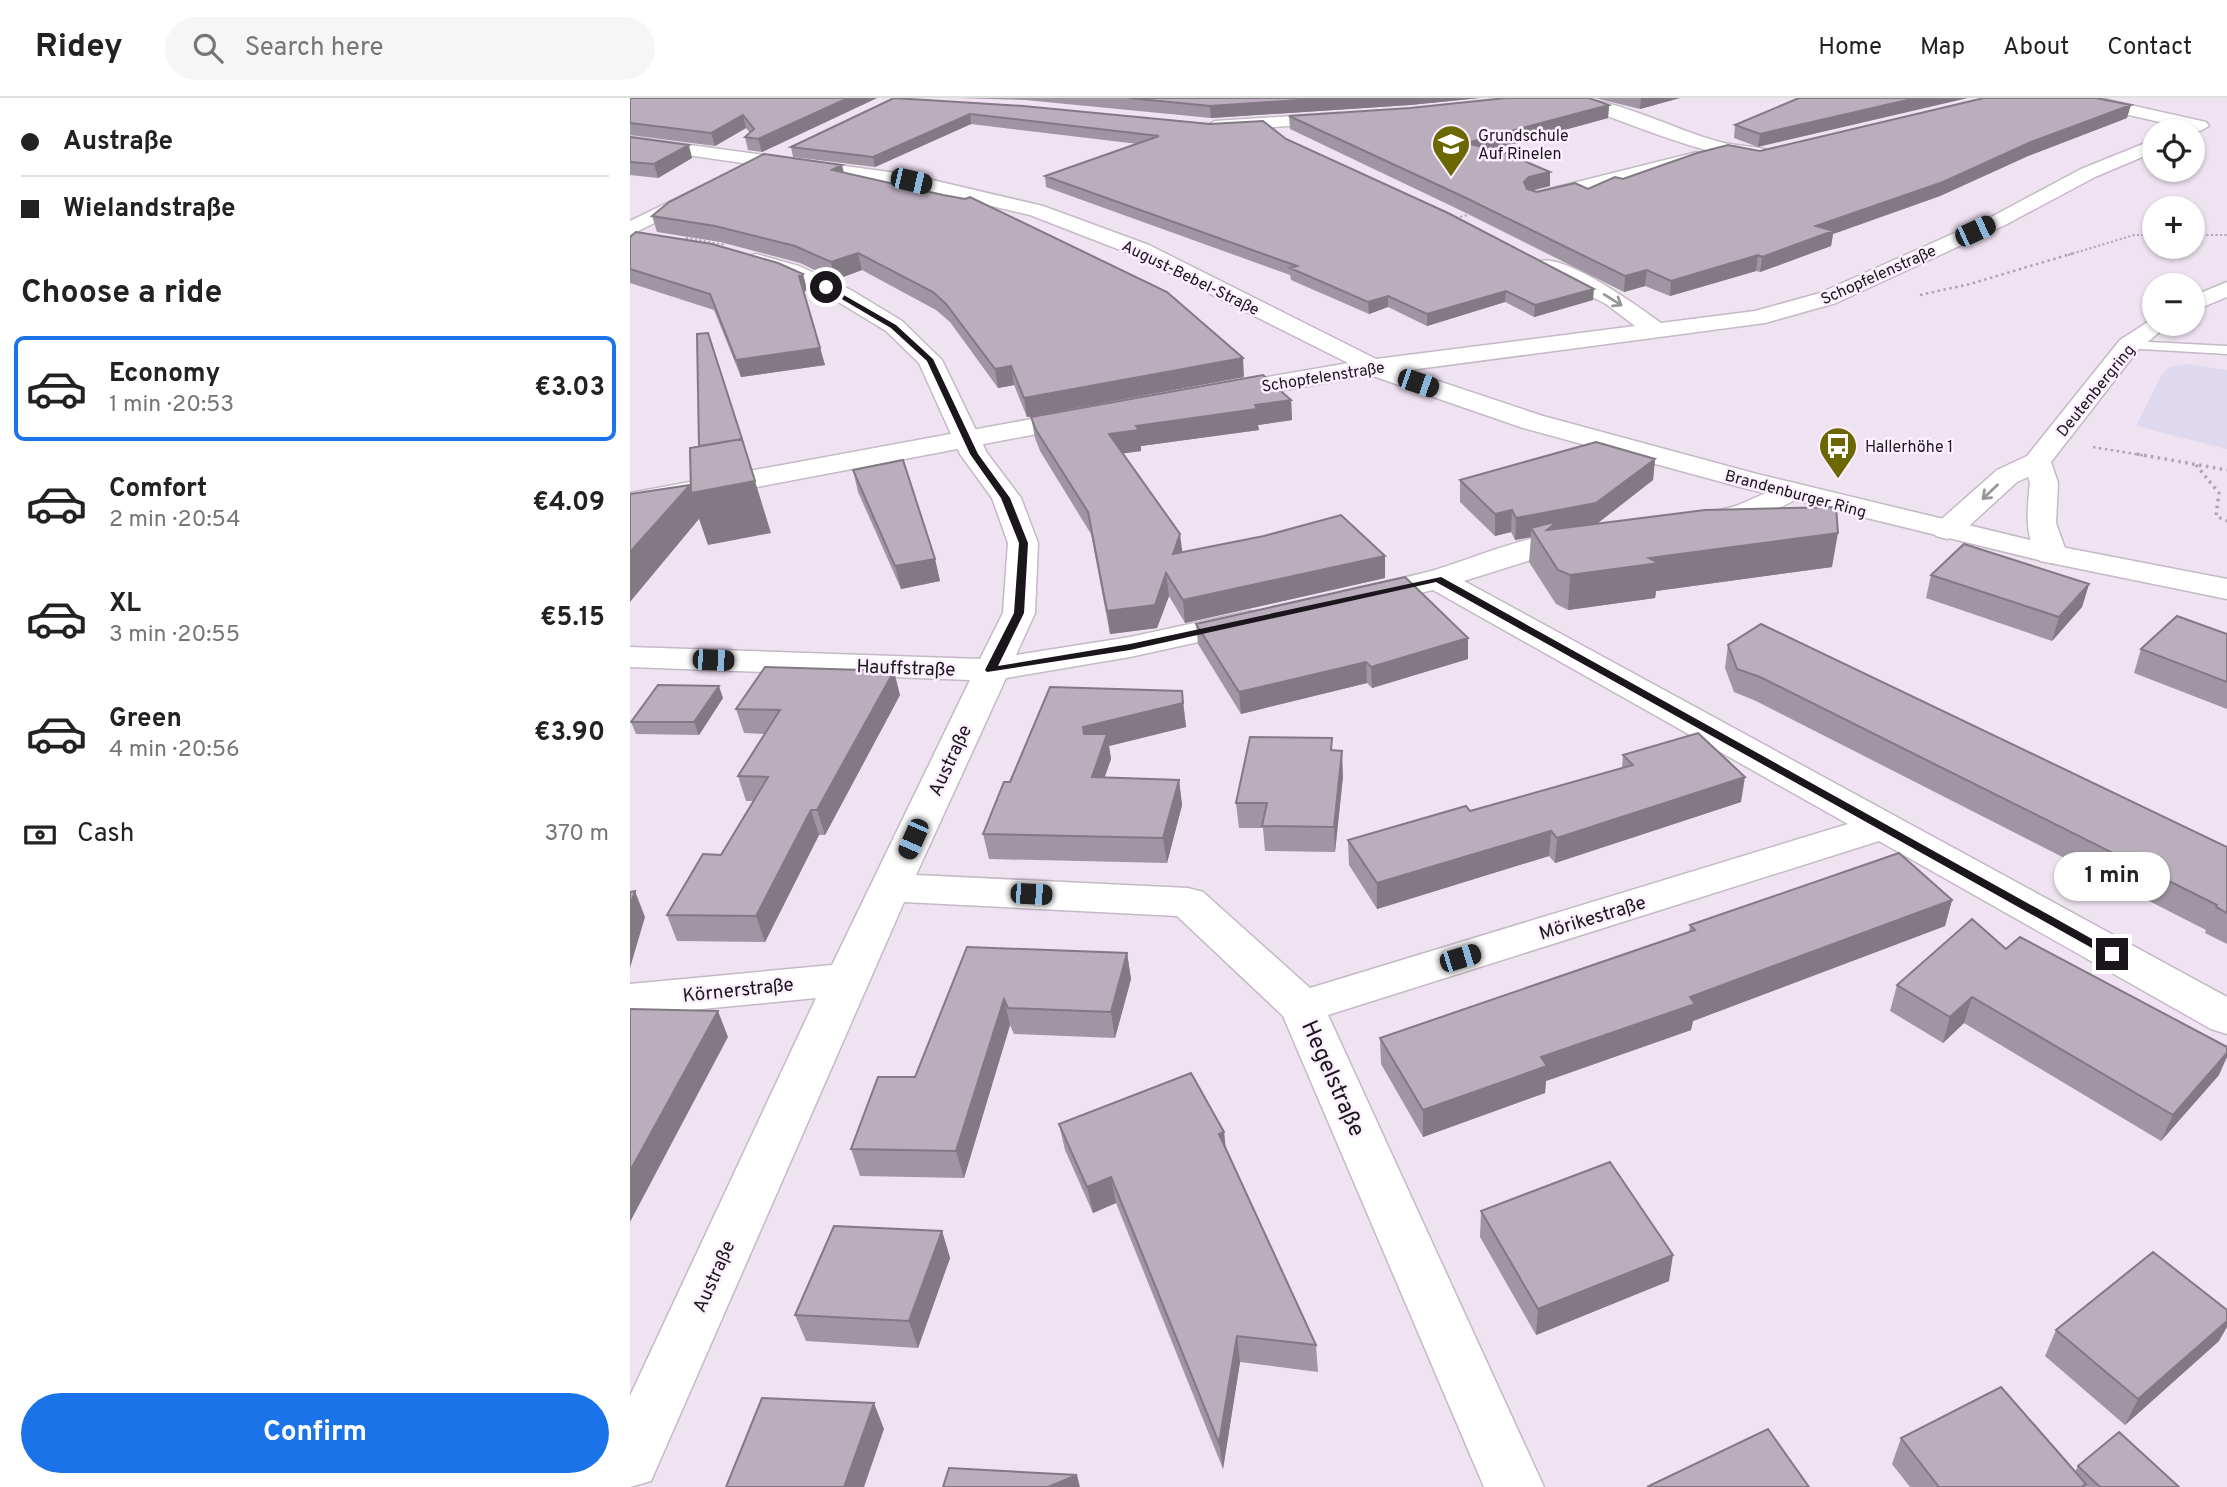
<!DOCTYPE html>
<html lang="en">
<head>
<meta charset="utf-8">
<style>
	:root { --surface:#fff; --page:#f6f6f6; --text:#222; --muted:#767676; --line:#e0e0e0; --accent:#1a73e8 }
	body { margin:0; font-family:Overpass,sans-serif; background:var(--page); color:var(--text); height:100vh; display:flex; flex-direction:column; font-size:26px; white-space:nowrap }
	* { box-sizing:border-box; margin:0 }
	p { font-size:23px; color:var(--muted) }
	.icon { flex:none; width:38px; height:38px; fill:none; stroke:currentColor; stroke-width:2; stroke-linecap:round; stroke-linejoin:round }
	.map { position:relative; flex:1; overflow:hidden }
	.details { display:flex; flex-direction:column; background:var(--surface); width:630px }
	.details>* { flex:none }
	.guide { display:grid; align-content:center; height:154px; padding:0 21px; background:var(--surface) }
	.controls { position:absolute; left:1512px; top:21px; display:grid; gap:14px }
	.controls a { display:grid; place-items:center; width:63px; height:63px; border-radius:50%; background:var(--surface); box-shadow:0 2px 5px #0004; font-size:35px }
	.end { position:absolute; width:32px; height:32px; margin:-16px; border:9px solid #1b161c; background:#fff; box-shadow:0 0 0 4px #fff }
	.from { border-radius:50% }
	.bubble { position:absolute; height:49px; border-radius:24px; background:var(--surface); box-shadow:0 2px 5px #0004; font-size:23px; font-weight:700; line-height:49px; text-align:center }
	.car { position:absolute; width:21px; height:42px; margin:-21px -10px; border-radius:9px; box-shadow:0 0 5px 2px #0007; background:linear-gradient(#222 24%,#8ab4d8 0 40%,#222 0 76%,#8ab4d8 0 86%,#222 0) }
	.guide b { display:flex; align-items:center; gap:24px; height:66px; font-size:26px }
	.guide b+b { border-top:2px solid var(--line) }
	.guide i { width:18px; height:18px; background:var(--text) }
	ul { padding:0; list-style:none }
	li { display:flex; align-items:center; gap:21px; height:105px; margin:0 14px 10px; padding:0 7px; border:4px solid transparent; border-radius:10px }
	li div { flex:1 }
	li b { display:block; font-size:26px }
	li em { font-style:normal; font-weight:700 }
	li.selected { border-color:var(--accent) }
	li>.icon { width:63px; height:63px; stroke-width:1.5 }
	h2 { padding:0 21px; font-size:32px; line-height:84px }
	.pay { display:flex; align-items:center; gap:18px; height:77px; padding:0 21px; font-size:26px }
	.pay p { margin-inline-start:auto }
	.action { display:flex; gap:14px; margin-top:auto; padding:14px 21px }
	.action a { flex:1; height:80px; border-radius:42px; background:var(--accent); color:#fff; font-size:28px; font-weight:700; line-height:80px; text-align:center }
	header { display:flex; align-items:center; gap:42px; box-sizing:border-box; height:98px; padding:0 35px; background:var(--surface); border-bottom:2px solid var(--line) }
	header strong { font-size:33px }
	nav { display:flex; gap:38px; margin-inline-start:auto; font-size:24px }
	.search { width:490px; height:63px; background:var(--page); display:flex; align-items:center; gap:18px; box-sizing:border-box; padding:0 24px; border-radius:38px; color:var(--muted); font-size:26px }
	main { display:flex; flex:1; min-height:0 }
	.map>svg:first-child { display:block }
	.education { fill:#dfd9ef }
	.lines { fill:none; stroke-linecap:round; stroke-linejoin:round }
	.lane-casing { stroke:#c5b8c7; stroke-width:3 }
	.street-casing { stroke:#c5b8c7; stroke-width:3 }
	.secondary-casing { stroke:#c5b8c7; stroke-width:3 }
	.path-far2 { stroke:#aea4b0; stroke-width:2; stroke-dasharray:2 2.5; stroke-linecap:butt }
	.path-far1 { stroke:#aea4b0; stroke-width:2.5; stroke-dasharray:2.5 3.5; stroke-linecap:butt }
	.path { stroke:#aea4b0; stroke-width:3.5; stroke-dasharray:2.5 4.5; stroke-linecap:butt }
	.lane { fill:#fff; fill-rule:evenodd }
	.street { fill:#fff; fill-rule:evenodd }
	.secondary { fill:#fff; fill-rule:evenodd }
	.wall { fill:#a095a2 }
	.shaded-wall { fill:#827984 }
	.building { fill:#baadbc; stroke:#827984; stroke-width:2 }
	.oneway { stroke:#989699 }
	.route { fill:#1b161c }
	.labels { text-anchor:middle; stroke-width:5; stroke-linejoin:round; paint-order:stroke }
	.far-poi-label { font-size:16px; fill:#1b161c; stroke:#fdefff; text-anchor:start }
	.far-street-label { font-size:16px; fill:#1b161c; stroke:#fdefff }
	.street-label { font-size:19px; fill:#1b161c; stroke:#fdefff }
	.near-street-label { font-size:23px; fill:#1b161c; stroke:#fdefff }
</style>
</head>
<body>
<header>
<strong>Ridey</strong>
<div class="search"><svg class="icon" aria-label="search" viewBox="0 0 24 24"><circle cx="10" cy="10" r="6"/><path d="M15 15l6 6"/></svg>Search here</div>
<nav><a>Home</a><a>Map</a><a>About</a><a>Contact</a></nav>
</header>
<main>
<section class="details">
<div class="guide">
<b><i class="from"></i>Austraße</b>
<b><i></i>Wielandstraße</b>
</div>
<h2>Choose a ride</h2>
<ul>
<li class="selected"><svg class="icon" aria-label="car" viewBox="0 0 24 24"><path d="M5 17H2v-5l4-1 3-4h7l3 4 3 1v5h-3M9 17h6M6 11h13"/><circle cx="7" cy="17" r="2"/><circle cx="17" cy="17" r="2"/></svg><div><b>Economy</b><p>1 min · 20:53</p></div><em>€3.03</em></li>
<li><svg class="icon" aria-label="car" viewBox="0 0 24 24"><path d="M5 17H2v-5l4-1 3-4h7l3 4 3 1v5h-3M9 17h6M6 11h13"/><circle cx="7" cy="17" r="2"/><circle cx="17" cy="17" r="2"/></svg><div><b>Comfort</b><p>2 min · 20:54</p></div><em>€4.09</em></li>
<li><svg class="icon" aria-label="car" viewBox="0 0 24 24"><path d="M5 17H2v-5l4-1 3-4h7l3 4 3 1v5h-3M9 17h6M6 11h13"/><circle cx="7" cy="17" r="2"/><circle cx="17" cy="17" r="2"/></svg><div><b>XL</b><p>3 min · 20:55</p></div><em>€5.15</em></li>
<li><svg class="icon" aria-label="car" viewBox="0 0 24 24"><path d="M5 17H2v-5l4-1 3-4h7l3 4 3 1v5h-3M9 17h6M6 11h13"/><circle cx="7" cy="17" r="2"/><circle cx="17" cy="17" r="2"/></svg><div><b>Green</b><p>4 min · 20:56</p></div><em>€3.90</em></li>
</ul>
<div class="pay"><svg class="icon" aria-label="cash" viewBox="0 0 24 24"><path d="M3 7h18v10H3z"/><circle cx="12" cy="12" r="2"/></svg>Cash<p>370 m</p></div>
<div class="action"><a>Confirm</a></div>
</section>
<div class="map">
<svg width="1597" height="1389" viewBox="0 0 1597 1389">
	<rect width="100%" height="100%" fill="#efe2f1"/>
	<path class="education" d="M1557,266L1597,272V351L1506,328L1531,278L1539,269Z"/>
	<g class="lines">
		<defs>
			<path id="lane" d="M1499,243L1597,248V256L1494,250L1492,247Z"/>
			<path id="street" d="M939,0C988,0 1041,31 1090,44C1103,48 1141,49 1147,56C1127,81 972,15 941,4Z
				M1439,0H1469L1576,24L1579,28L1570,33L1441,4Z
				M710,15L719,20L716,24L585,33L576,28L585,23Z
				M0,39L281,77L413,108L519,147L746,261L1005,228L976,206L911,173L908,168L911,163C937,157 1009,209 1031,225L1125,213L1190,195L1363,118L1451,71L1518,44L1524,43V54L1465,79L1377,126L1206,205L1135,225L742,277L503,157L400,117L281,89L0,49Z
				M1067,54L1076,60L1074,64L906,106L899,104L896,100L899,96Z
				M70,89L80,95L77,99L0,137V123Z
				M126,156L169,168L221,192L272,223L312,262L357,355L391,400L408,445L405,515L386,557L500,539L620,513L632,516L637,523L632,530L500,559L376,580L286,777L558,790L573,794L680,890L1218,726L803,492L733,508L722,505L717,498L722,491C748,485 775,480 801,473C843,461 922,425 963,436L967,442L963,448L923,455L834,483L1597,899V936L1581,931L1249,743L698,917L914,1389H854L653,918L547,818L274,804L21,1383L0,1389V1298L186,900L0,918V886L202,867L340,582L0,569V549L350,561L373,515L378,445L362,400L330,356L289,265L256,233L205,202L153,178L118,168L115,163L118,158Z
				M1597,184V199L1563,213V198Z
				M1524,220V226H1539L1508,252L1421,364L1428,385L1426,425L1437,456L1432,463L1421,465L1410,463C1394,439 1397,412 1400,385L1398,379L1387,384L1328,438L1317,441L1306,438L1302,432L1306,426L1367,372L1397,358L1490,242Z
				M1161,384L1171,387L1176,393L1171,399C1143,413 1095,439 1063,431L1059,425L1063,419L1106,408Z"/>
			<path id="secondary" d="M742,261L913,318L1127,376L1421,447L1597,481V501L1421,465L1110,389L893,330L740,277L591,303L582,301L578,295L582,289L591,287Z
				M456,311L465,313L469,319L465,325L0,413V395Z"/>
		</defs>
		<use href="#lane" class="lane-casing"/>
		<use href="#street" class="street-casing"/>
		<use href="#secondary" class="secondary-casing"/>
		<path class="path-far2" d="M826,120L845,115
			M1563,137H1597
			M56,140L96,147
			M1438,157L1504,137H1524"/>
		<path class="path-far1" d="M1290,197L1340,186L1444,155
			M1463,349L1517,358"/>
		<path class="path" d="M1507,356L1597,372
			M1566,367L1589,395L1586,418L1597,423"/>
		<use href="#lane" class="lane"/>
		<use href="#street" class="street"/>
		<use href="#secondary" class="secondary"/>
	</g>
	<path class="wall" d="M0,0H247L132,54L118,52L115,39L120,35L116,30L85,48L0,37Z
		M264,0L656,41L963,202L904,219L875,204L797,228L758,209L739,216L661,182L660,177L416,89L415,78L508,46L341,26L245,69L163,59L161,49Z
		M328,0H850L780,7L581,20L395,2Z
		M965,0H1050L1010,11Z
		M1169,0L1128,49L1104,40L1105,27Z
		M979,7L978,20L863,51L920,88L902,93L907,94L958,91L993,81L1130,53L1497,20L1398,58L1310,98L1203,136L1201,148L1130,174L1126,173L1040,198L1015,188L994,194L834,114L660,31L659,18L780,10Z
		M0,39L62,60L28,80L0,77Z
		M214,74L614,279L397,319L384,287L368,290L320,224L306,212L232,172L205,182L170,165L90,144L27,134L22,118Z
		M0,139L173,176L177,192L174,194L195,267L111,279L84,212L0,185Z
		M661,302L662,322L628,327L629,332L511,348V353L493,355L552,454L755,480L555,525L539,498L527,530L480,536L461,436L410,353L405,340L401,319Z
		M1025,361L1023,382L967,426L1202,469L1026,493L1025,500L938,512L926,506L899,464L901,439L885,442L881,434L865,438L830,404V382Z
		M223,372L305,461L310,483L271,491L228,394Z
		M1301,477L1459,486L1452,509L1422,543L1296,500Z
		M566,526L838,540V561L742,590L737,585L611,616L568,546Z
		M1597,536V611L1504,575L1511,551Z
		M1098,547L1597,749V846L1575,835L1576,832L1126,603L1104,594L1095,570Z
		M552,593L556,629L479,648L481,661L474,680L549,682L552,707L537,765L359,761L353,736L380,684Z
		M270,597L195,737H189L135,844L47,843L37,817L91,757L123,703H116L108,678L135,636L114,635L106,611Z
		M93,600L69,637L6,636L1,624Z
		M993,657L1111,704L925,765L919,758L747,811L719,767L718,742L840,713L992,670Z
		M713,678L705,754L635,753L633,730H609L606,705Z
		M1322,802L1315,828L1063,923L1061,932L916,983L915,995L793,1039L751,966L750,940L1059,834L1060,827Z
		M337,849L497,855L501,881L485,940L384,936L380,927L334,1080L230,1078L221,1051L285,979Z
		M1376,851L1589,977L1531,1043L1334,925L1313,945L1260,913L1267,887Z
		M429,1026L594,1034L595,1049L686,1247L688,1274L610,1264L593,1371L486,1105L463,1115L435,1052Z
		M851,1113L1039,1183L906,1237L850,1139Z
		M312,1133L320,1160L288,1250L176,1243L165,1217Z
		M1426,1232L1589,1243L1495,1327L1415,1258Z
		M1271,1340L1445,1374L1448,1368L1549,1389H1280L1262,1366Z"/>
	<path class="shaded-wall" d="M218,0H247L132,54L128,41Z
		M700,0H850L780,7L581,20L580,8Z
		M1011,0H1050L1010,11Z
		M1286,0H1338L1128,49L1130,36Z
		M979,7L978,20L836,59V45Z
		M1501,7L1497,20L1398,58L1310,98L1203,136L1201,148L1130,174L1132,159L1186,128L1401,44Z
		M340,16L341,26L245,69L243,59Z
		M113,17L116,30L85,48L81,35Z
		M59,47L62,60L28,80L24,66Z
		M212,67L216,83L202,72Z
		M920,74V88L898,93L894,84L899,79Z
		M228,155L232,172L205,182L201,164Z
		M1128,157L1126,173L1040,198L1041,183Z
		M1017,172L1015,188L994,194L995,178Z
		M173,176L177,192L173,194L169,178Z
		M964,191L963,202L904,219L905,207Z
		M876,193L875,204L797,228V216Z
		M758,198V209L739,216L738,204Z
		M190,250L195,267L111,279L106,262Z
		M613,260L614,279L397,319L394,300Z
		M381,268L384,287L368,290L365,271Z
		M661,302L662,322L628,327L629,332L511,348V353L482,357L479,336L506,328Z
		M1025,361L1023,382L965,427L928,434L901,430V439L885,442L886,420Z
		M125,383L141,435L78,447L69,421L0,504V454L60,387L62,394Z
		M882,412L881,434L865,438V416Z
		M1208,435L1202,469L1026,493L1025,500L938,512L940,477L1019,460Z
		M550,436L553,458L543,456Z
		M755,458V480L555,525L553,502Z
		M305,461L310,483L271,491L265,468Z
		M536,475L539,498L527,530L480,536L477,513Z
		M1459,486L1452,509L1422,543L1429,519Z
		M838,540V561L742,590L741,569Z
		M736,564L737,585L611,616L609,594Z
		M264,573L270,597L195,737L187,712Z
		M89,588L93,600L69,637L64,624Z
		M553,605L556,629L479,648L481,661L466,704L453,629Z
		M712,653L713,678L705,754L704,729Z
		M1115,679L1111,704L925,765L927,740Z
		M549,682L552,707L537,765L533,740Z
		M181,712L189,737L135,844L126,818Z
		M921,733L919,758L747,811V785Z
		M5,793L15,819L0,870V808Z
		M1322,802L1315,828L1063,923L1061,932L916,983L915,995L793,1039V1012L911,959L1060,899Z
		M497,855L501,881L485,940L481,914Z
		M1342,899L1334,925L1313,945L1320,919Z
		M374,901L380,927L334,1080L326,1053Z
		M88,913L98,939L0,1124V1073Z
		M1597,955V959L1589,977L1531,1043L1543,1017Z
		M594,1034L597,1061L589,1036Z
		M481,1079L486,1105L463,1115L457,1089Z
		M312,1133L320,1160L288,1250L279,1223Z
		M1043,1157L1039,1183L906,1237L908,1211Z
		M1597,1223V1229L1589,1243L1495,1327L1508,1301Z
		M607,1238L610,1264L593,1371L589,1345Z
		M244,1305L254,1331L234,1389H214Z
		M447,1377L450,1389H418Z"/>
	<path class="building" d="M0,0H218L128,41L115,39L124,31L113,17L81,35L0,25Z
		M264,0L393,8L580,26L633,23L656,41L818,115L964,191L905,207L876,193L797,216L758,198L738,204L660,170L667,168L415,78L529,38L340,16L243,59L161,49Z
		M499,0H700L580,8Z
		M876,0H959L979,7L836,45L873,54L920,74L899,79L894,84L897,91L907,94L945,85L958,91L985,79L993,81L1067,55L1098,47L1130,53L1354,0H1466L1501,7L1401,44L1313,84L1186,128L1203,133L1132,159L1128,157L1041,183L1017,172L995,178L834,99L659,18L780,10Z
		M1169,0H1286L1130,36L1105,27Z
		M0,39L59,47L24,66L0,64Z
		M134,56L212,67L202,72L313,97L335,101L340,99L537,194L613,260L394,300L381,268L365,271L316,206L303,194L228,155L201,164L165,148L85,128L22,118L39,104Z
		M6,134L82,146L148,165L173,176L169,178L190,250L106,262L80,196L0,171V139Z
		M78,235L112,341L69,348L67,236Z
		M633,277L661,302L625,307L627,311L506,328L509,332L479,336L550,436L543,456L634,438L711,417L755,458L553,502L536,475L525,507L477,513L458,414L406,332L401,319Z
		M112,341L125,383L61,395L60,350Z
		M966,344L1025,361L966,405L886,420L882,412L865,416L830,382Z
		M273,362L305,461L265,468L223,372Z
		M60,387L0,454V396Z
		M1206,409L1208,435L1019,460L1029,465L940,477L928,472L901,430L928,423L917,432L1075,412Z
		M1334,446L1459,486L1429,519L1301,477Z
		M775,479L838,540L741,569L736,564L609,594L566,526Z
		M1547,518L1597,536V584L1511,551Z
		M1131,526L1597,749V815L1586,809L1587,807L1130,579L1107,571L1098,547Z
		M135,569L264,573L187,712H181L126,818L37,817L73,756L91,757L138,679L108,678L150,612L106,611Z
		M28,587L89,588L64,624H1Z
		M420,589L552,593L553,605L453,629L454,636H477L462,679L549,682L533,740L353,736L374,684H380Z
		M1068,635L1115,679L927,740L921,733L747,785L718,742L836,708L840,713L1003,667L993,657Z
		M620,639L702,640L701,652L712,653L704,729L632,728L637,705H606Z
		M1269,755L1322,802L1060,899L1065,906L911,959L917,968L793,1012L750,940L1065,832L1060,827Z
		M5,793L0,808V794Z
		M1342,821L1376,851L1390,839L1597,949V955L1543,1017L1342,899L1320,919L1267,887Z
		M337,849L497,855L481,914L378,910L374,901L326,1053L221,1051L248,979H285Z
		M0,911L88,913L0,1073Z
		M561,975L594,1034L589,1036L686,1247L607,1238L589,1345L481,1079L457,1089L429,1026Z
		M980,1064L1043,1157L908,1211L851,1113Z
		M204,1128L312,1133L279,1223L165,1217Z
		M1523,1154L1597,1212V1223L1508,1301L1426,1232Z
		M1371,1289L1456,1386L1451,1389H1309L1271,1340Z
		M132,1300L244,1305L214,1389H96Z
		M1138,1331L1179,1389H1017Z
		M1489,1334L1549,1389H1470L1448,1368Z
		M319,1370L447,1377L418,1389H313Z"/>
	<defs><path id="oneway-shaft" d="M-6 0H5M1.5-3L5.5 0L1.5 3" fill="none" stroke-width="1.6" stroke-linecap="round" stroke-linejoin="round" transform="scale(1.75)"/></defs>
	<g class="oneway">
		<use href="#oneway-shaft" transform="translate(983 202) rotate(32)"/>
		<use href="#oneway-shaft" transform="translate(1360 394) rotate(137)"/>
	</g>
	<path class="route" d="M193,188H198L266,227L303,261L348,356L380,400L398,445L394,515L368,568L500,546L811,479L1489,856L1482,860L1478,859L806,484L500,552L357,574L355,572L384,515L389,445L371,400L340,356L297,263L261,230L193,190Z"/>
	<defs>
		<symbol id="school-pin" viewBox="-11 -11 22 30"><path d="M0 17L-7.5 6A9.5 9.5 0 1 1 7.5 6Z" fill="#6c6700" stroke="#fdefff"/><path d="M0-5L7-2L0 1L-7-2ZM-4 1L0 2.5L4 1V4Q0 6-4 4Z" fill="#fff"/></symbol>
		<symbol id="bus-pin" viewBox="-11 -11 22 30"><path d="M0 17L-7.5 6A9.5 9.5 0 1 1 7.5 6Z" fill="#6c6700" stroke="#fdefff"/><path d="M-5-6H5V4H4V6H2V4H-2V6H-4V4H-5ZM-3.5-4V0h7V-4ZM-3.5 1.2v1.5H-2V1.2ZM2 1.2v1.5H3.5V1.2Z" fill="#fff"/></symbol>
	</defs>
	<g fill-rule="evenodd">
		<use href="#school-pin" x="799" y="24" width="44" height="60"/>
		<use href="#bus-pin" x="1186" y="326" width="44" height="60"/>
	</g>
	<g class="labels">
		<g class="far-poi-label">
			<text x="848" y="43">Grundschule<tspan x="848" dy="18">Auf Rinelen</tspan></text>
			<text x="1235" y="354">Hallerhöhe 1</text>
		</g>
		<g class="far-street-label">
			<text transform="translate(1248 176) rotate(-24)" y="6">Schopfelenstraße</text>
			<text transform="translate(561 179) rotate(26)" y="6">August-Bebel-Straße</text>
			<text transform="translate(693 278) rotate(-9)" y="6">Schopfelenstraße</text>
			<text transform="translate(1465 292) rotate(-51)" y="6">Deutenbergring</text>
			<text transform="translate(1166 395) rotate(15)" y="6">Brandenburger Ring</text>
		</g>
		<g class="street-label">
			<text transform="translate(276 569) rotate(2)" y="7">Hauffstraße</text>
			<text transform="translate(319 662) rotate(-65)" y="7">Austraße</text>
			<text transform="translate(962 819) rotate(-17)" y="7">Mörikestraße</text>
			<text transform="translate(108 891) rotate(-6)" y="7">Körnerstraße</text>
			<text transform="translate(83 1178) rotate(-66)" y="7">Austraße</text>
		</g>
		<g class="near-street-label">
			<text transform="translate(704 980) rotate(66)" y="8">Hegelstraße</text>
		</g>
	</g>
</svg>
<div class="controls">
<a><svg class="icon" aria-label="locate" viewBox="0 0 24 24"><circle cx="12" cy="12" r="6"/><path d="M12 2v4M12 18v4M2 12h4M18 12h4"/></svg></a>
<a>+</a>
<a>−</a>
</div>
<i class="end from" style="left:196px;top:189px"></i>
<i class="end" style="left:1482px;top:856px"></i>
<div class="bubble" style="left:1424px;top:754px;width:116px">1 min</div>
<i class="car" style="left:281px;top:83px;rotate:103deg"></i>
<i class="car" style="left:1345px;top:133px;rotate:65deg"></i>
<i class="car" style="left:788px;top:285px;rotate:109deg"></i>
<i class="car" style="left:83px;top:562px;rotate:92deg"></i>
<i class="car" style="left:283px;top:741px;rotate:204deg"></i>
<i class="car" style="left:401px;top:796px;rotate:93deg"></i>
<i class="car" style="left:830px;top:860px;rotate:73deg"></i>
</div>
</main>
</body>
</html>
